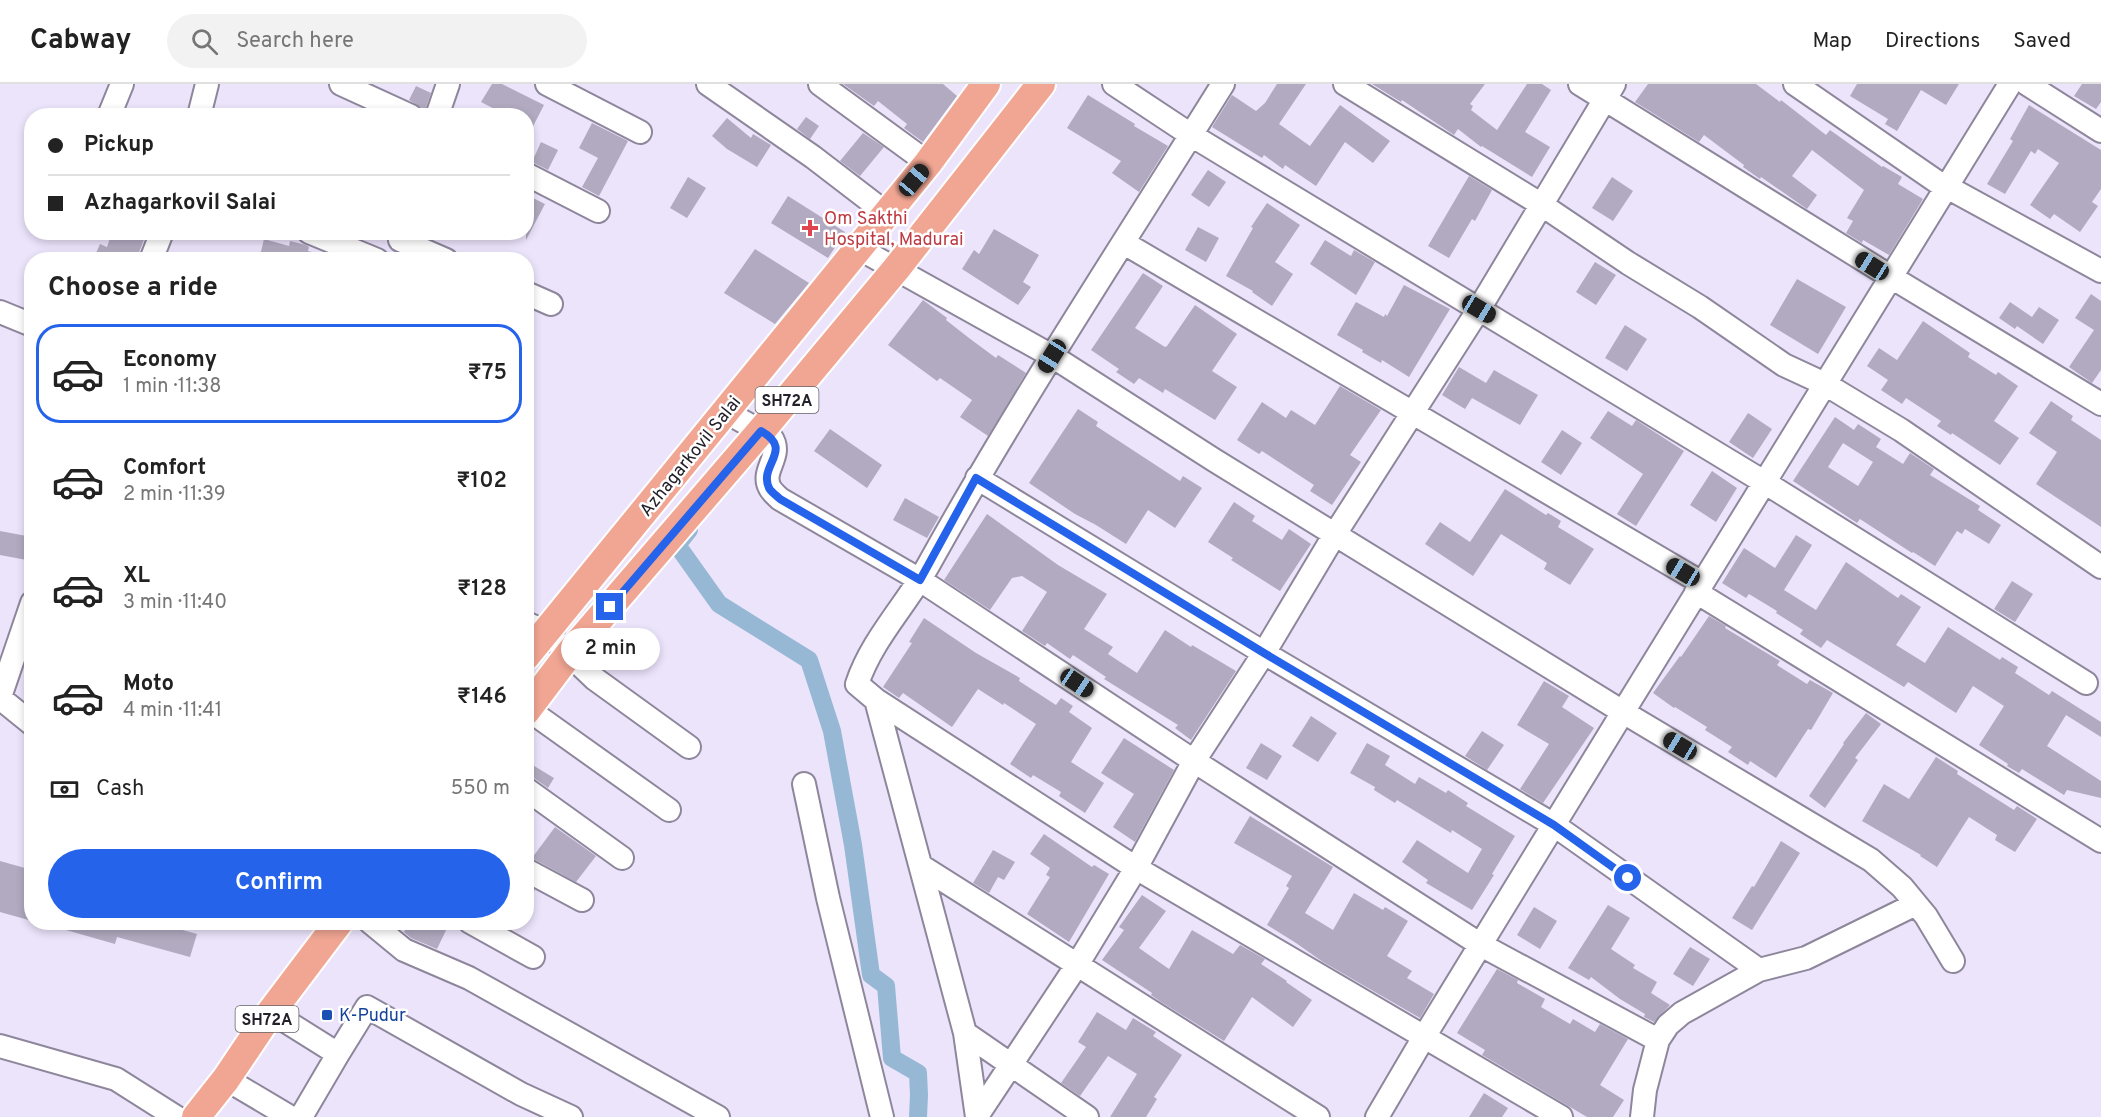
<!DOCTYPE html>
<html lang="en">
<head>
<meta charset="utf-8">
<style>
	:root { --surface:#fff; --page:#f2f2f2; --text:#222; --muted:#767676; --line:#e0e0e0; --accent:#2563eb }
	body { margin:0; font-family:Overpass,sans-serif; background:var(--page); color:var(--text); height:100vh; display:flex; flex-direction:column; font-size:22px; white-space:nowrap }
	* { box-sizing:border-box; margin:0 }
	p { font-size:20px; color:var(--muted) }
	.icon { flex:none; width:33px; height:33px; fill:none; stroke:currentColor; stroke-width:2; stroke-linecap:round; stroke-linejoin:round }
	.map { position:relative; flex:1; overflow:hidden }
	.details { position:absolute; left:24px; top:168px; width:510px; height:678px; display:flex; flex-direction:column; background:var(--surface); border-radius:24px; box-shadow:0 3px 9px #0003 }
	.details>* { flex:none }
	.banner { position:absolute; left:24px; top:24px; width:510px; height:132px; border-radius:24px; box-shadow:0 3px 9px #0003; display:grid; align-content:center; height:132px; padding:0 24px; background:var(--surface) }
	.end { position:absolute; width:27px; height:27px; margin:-14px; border:8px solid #2563eb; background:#fff; box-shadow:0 0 0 3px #fff }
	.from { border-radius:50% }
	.bubble { position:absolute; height:42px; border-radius:21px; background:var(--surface); box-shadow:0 3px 9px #0003; font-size:20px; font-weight:600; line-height:42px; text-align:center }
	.car { position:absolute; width:18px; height:36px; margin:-18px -9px; border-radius:8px; box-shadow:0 0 4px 2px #0007; background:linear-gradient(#222 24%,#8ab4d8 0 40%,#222 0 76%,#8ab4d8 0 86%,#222 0) }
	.banner b { display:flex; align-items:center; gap:21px; height:57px; font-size:22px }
	.banner b+b { border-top:2px solid var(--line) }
	.banner i { width:15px; height:15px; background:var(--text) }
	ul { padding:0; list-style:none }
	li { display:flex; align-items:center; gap:18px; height:99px; margin:0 12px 9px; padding:0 12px; border:3px solid transparent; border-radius:24px }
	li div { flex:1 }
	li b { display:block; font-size:22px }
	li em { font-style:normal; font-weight:600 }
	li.active { border-color:var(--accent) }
	li>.icon { width:54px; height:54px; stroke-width:1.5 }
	h2 { padding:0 24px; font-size:27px; line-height:72px }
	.pay { display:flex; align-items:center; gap:15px; height:66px; padding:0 24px; font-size:22px }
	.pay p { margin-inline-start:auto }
	.primary-button { display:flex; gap:12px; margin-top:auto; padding:12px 24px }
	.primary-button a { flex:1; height:69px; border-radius:36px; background:var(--accent); color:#fff; font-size:24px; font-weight:600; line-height:69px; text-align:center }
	header { display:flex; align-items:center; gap:36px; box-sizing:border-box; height:84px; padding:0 30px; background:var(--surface); border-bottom:2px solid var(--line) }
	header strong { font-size:28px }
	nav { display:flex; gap:33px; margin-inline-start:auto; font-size:21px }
	.search { width:420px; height:54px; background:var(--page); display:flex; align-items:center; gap:15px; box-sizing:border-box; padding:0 21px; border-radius:33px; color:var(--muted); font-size:22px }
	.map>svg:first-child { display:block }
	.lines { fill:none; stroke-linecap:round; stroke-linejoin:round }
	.canal { stroke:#96b8d4; stroke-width:18 }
	.building { fill:#b2aac0; fill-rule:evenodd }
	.minor-casing { stroke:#8e869b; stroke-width:26 }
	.major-casing { stroke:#fff; stroke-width:32 }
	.minor { stroke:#fff; stroke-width:22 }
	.major { stroke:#f1a693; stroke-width:28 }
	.route { stroke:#2563eb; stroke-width:8 }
	.health-dot { fill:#e0444e; stroke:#fff; stroke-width:2 }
	.transit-dot { fill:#1a4fb4; stroke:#fff; stroke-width:2 }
	.labels { text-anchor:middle; stroke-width:5; stroke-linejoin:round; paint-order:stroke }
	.shield { fill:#fff; stroke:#656369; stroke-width:1.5 }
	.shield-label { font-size:16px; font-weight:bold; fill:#232029 }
	.health-label { font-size:18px; fill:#be3a42; stroke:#fff; text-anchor:start }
	.street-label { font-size:18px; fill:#232029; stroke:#fff }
	.transit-label { font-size:18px; fill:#164399; stroke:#fff; text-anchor:start }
</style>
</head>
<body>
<header>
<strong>Cabway</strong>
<div class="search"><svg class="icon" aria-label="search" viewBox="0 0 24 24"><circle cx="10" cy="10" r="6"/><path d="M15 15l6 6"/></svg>Search here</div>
<nav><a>Map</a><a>Directions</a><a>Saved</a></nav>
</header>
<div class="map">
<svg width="2101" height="1033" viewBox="0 0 2101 1033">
	<rect width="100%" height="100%" fill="#ece4fb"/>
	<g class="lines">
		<path class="canal" d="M689,446L677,461L719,520L809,576L832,647L853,761L871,891L886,902L892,974L918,989L919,1011L918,1033"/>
	</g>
	<path class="building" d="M492,0H502L544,21L526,56V32H508L481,18Z
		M843,0H943L957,12L923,58L904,44L907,40L878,17L874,22Z
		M1277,0H1306L1279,40L1310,62L1340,21L1390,57L1373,79L1345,58L1316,102L1285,81L1283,85L1264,71L1262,74L1212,43L1232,11L1256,27L1265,19Z
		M1372,0H1485L1470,20L1473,22L1471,26L1497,46L1527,0H1542L1551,6L1525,48L1550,63L1532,93L1482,62L1481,63L1458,45L1454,51L1402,16L1401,18Z
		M1648,0H1756L1780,18L1781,16L1826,51L1830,46L1882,83L1883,82L1902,93L1898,100L1923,115L1889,171L1863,156L1862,159L1846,149L1853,137L1847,134L1864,106L1812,66L1792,92L1817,111L1807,125L1761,93L1760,95L1743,83L1744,81L1704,51L1699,58L1635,18Z
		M1857,0H1959L1946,21L1921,6L1897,47L1885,40L1888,35L1850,12Z
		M2082,0H2101V18L2096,25L2074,12Z
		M416,2L431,9L424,29L422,24L409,16Z
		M1088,11L1135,40L1134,42L1168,62L1139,108L1112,89L1121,77L1067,44Z
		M2029,21L2101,66V105L2092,118L2098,122L2080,148L2054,130L2050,135L2030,121L2059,79L2038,65L2035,70L2031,67L2005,110L1987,100L2013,57L2010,55Z
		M806,33L819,42L810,55L797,45Z
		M727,34L751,54L753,50L771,61L757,83L727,65L712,52Z
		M592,39L628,57L599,112L582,103L598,74L579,64Z
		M863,49L884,63L860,92L840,77Z
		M541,58L558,66L548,86L532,78Z
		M1208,86L1226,98L1209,123L1191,111Z
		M1469,92L1492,106L1475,137L1472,135L1449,174L1428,162Z
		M688,93L706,104L687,134L670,124Z
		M1612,93L1633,107L1613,137L1592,124Z
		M788,112L845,148L828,174L771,139Z
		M531,113L545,120L526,156V122Z
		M1267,119L1300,141L1275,178L1293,190L1272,222L1252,208L1253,207L1226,192L1253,144L1251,143Z
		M1198,143L1219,154L1206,178L1185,166Z
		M994,145L1039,171L1023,198L1031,203L1018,221L962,185L974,166L979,170Z
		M112,148H136L145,153L136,176H93L100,160L107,163Z
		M264,155L289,162L290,157L306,161L309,163L308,167L323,171V176H259Z
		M1325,156L1351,172L1354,166L1375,178L1356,211L1310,180Z
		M755,165L809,199L775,240L724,209Z
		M1595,178L1616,191L1596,221L1576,208Z
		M1143,189L1163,202L1135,244L1165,263L1167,262L1195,221L1237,250L1212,287L1237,303L1215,336L1165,305L1163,309L1139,294L1134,300L1116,288L1119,285L1091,266Z
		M1797,195L1846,223L1818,270L1770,241Z
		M1404,201L1450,225L1409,293L1382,276L1381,279L1362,268L1363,266L1337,251L1356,218L1384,233L1385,230L1387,232Z
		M2091,210L2101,217V286L2092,299L2069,283L2094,246L2075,234Z
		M923,216L947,234L946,236L969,254L996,274L998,271L1026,289L988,352L960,333L972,316L940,294L937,297L888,261Z
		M2010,218L2032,233L2039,223L2059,236L2043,260L2017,242L2015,245L1999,234Z
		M1923,237L1970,269L1968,273L1996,291L1998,288L2018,302L1994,337L2019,354L2000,381L1952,349L1951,351L1937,342L1941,337L1906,314L1902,320L1881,306L1888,296L1867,282L1879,264L1897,276Z
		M1625,241L1647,255L1627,287L1605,274Z
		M1459,283L1486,299L1494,286L1538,311L1520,341L1472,314L1465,325L1442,311Z
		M1340,302L1381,326L1350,371L1361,378L1332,421L1310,407L1314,401L1262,367L1259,370L1237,356L1262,318L1286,334L1291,326L1315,341Z
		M2051,317L2073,332L2071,336L2101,356V443L2036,400L2057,368L2029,349Z
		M1078,325L1098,338L1096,342L1180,397L1183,392L1202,404L1175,444L1148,426L1126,460L1096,441L1075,430L1029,399Z
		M1608,327L1632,342L1636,336L1684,367L1636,442L1617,430L1643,390L1590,354Z
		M1748,329L1772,345L1753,374L1729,358Z
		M1835,333L1854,346L1858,340L1881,355L1876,363L1903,380L1910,369L1934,385L1930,391L1980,422L1978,426L2001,441L1989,460L1965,445L1962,450L1957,447L1935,482L1913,468L1912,469L1860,435L1857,439L1793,397ZM1843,359L1873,378L1858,402L1828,383Z
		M830,345L882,381L867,404L814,367Z
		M1562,346L1582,359L1561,391L1541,378Z
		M1712,387L1737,404L1716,438L1690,421Z
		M1505,405L1546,431L1548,429L1561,437L1558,443L1594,465L1570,501L1544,485L1547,479L1501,450L1473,492L1425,460L1440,438L1470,458Z
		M905,414L939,433L927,454L893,436Z
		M1234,418L1255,432L1252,437L1282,456L1289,445L1311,460L1280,507L1231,476L1233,474L1208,458Z
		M987,430L1058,481L1107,510L1084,545L1113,563L1108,570L1137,589L1165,546L1191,563L1192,561L1236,587L1191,656L1175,644L1178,641L1104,595L1106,593L1073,571L1070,575L1047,559L1045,562L1022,547L1047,508L1022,492L1012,494L990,526L944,496Z
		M0,447L32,453V477L0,471Z
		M1796,451L1812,461L1784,506L1816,526L1846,478L1898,514L1901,510L1921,523L1896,561L1925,579L1948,543L2000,576L2002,573L2018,583L2015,589L2049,611L2052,607L2101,638V653L2066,631L2047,662L2101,697V714L2067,706L2064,711L2022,685L2019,689L2007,682L2008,680L1979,661L2004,622L1973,602L1956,629L1908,598L1904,603L1827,556L1821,564L1800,550L1803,546L1776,529L1777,527L1749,510L1746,514L1722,499L1744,464L1775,484Z
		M2012,497L2033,510L2015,538L1994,525Z
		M1709,532L1726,542L1725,544L1780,577L1777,581L1807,600L1810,596L1833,609L1811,646L1808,645L1776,694L1750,677L1748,681L1728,668L1732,663L1705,646L1707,643L1675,623L1674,624L1653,609L1680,572L1681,573Z
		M924,534L976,569L1020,594L1019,597L1056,621L1061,614L1073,622L1069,628L1092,644L1071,678L1104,699L1085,729L1059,712L1061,708L1033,691L1031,694L1010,680L1036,640L1004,619L1003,621L978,605L952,643L903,609L899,614L883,603L912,559L909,558Z
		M1544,597L1569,612L1562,623L1594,644L1543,719L1520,705L1549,660L1517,641Z
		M1866,629L1881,640L1855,674L1858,676L1825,724L1809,712L1844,660L1843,659Z
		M1311,632L1337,649L1318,678L1292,662Z
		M1482,647L1504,661L1487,686L1465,672Z
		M1124,654L1174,686L1135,758L1113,743L1134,710L1101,689Z
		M1261,659L1282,672L1267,696L1246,684Z
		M1367,659L1390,672L1385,681L1415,700L1419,693L1446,709L1448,706L1468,719L1466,722L1515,752L1492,790L1494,791L1472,826L1426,799L1428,796L1402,778L1417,756L1468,789L1482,765L1452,746L1451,749L1397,716L1395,719L1374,706L1375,703L1350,689Z
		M1936,673L1958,687L1957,690L2014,726L2017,722L2037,735L2015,768L1995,756L1997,751L1969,733L1937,783L1920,772L1921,771L1862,737L1884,700L1909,715Z
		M526,677L554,694L548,704L534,694L526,692Z
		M1250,732L1333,783L1305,829L1333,846L1354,809L1383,826L1385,823L1408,837L1387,872L1412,887L1407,894L1434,910L1420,934L1323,878L1296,859L1267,841L1289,804L1286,802L1292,792L1234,759Z
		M555,743L596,772L576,798L532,774Z
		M1044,750L1092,783L1094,781L1109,790L1069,858L1027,830L1050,793L1046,791L1050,784L1030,770Z
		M1781,757L1800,769L1752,846L1732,834L1752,802L1754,803Z
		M993,766L1015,778L1004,796L998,793L989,809L973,799Z
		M0,777L32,786V837L0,828Z
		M526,802L535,806L526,819Z
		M1142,811L1166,827L1139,864L1169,885L1192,846L1233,870L1240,861L1265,875L1261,880L1287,897L1286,898L1312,916L1293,943L1252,913L1224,957L1161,918L1151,911L1152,909L1102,876L1124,846L1119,843Z
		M1608,821L1630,834L1611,865L1635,881L1633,884L1657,898L1651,909L1670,921L1654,938L1644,933L1645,930L1620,915L1591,893L1589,896L1568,884Z
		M1534,823L1557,837L1540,865L1517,851Z
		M53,838H154L197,850L190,873L117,853L115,860L52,842Z
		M409,838H450L437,865L411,854L404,848Z
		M1690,863L1710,875L1693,902L1673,890Z
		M1497,885L1518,896L1517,899L1545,915L1541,923L1570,940L1573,935L1595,948L1600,940L1628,955L1600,1001L1624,1016L1613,1033H1587L1482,971L1485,966L1457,949Z
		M1097,928L1126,946L1133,934L1156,948L1153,952L1182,971L1154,1013L1157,1015L1146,1033H1110L1137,990L1108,972L1080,1012L1061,999L1086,963L1078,958Z
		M1484,1009L1508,1024L1502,1033H1469Z"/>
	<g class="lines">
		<defs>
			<path id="minor" d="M341,0L411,32
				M547,0L640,48
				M708,0L813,73L886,129
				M820,0L928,79
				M1114,0L1191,51L1764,398L2086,599
				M1345,0L1542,121L1628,179L1700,223L1784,281L1825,300L1901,346L2101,483
				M1580,0L1891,193L2101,320
				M1795,0L1946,104
				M2027,0L2101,47
				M109,32L122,0
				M199,32L207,0
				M437,32L448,0
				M526,90L598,127
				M1947,103L2101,187
				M309,148L377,176
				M400,156L446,176
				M1124,159L1702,499
				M858,164L1052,272L1214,376L1623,628L1871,776L1902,803L1926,832L1953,877
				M151,176L162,148
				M526,209L551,220
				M0,228L32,241
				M726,328L771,353C784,372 760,386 770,404C772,408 777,412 780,415L920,496L1194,677L1481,861L1658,956
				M977,394L1264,569L1554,741L1759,886
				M1696,508L2101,757
				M526,539L546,548L595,595L689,663
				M0,613L32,519
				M0,614L32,640
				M876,616L857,600C872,555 907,520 929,480C1020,316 1124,159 1223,0
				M526,624L669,726
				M804,700L828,814L882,1033
				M526,705L622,774
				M921,782L1318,1033
				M526,786L582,816
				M370,838L404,866L469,894L718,1033
				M470,838L533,873
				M271,928L338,970L301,1033
				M965,949L1087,1033
				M0,962L116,995L176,1033
				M338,970L367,923L521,1010L571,1033
				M226,995L290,1033
				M977,1032L1077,881L1136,784L1194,677L1264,569L1335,450L1479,225L1614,0
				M977,1033L965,949L876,616L1136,784L1561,1033
				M1377,1033L1424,953L1623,628L2010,0
				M1642,1033L1645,1006L1658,956L1668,941L1682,929L1759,886L1806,874L1916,820"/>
			<path id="major" d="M526,572L928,79L986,0
				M526,627L569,570L761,347L896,185L1041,0
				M196,1033L226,995L271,928L339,838"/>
		</defs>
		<use href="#minor" class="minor-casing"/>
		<use href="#major" class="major-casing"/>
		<use href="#minor" class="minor"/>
		<use href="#major" class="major"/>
	</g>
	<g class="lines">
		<path class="route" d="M610,523L761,347C795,366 758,381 769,404C771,408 777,412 780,415L920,496L976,394L1264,569L1554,741L1628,794"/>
	</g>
	<path class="health-dot" d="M807 135h6v6h6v6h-6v6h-6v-6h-6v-6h6z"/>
	<rect class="transit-dot" x="321" y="925" width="12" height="12" rx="3"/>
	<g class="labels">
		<g class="shield">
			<rect x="755.5" y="303" width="63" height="26" rx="4.5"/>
			<rect x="235.5" y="922" width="63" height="26" rx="4.5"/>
		</g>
		<g class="shield-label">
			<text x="787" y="322">SH72A</text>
			<text x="267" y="941">SH72A</text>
		</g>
		<g class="health-label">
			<text x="824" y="140">Om Sakthi<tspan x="824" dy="21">Hospital, Madurai</tspan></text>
		</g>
		<g class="street-label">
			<text transform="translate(690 372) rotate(-51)" y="6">Azhagarkovil Salai</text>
		</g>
		<g class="transit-label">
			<text x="339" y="937">K-Pudur</text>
		</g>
	</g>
</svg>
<i class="end from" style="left:1628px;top:794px"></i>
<i class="end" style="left:610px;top:523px"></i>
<div class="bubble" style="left:561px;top:544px;width:99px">2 min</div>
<i class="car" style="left:914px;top:96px;rotate:40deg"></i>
<i class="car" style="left:1872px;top:182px;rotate:302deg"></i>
<i class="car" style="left:1479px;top:225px;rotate:121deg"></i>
<i class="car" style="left:1052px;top:272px;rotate:212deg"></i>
<i class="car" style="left:1683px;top:488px;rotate:301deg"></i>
<i class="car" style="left:1077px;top:599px;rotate:124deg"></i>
<i class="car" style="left:1680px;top:662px;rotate:301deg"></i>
<div class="banner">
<b><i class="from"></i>Pickup</b>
<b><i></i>Azhagarkovil Salai</b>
</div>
<section class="details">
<h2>Choose a ride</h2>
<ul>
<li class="active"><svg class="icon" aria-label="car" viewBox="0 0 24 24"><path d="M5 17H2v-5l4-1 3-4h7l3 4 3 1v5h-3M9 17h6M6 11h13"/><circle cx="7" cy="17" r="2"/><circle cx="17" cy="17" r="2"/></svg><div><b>Economy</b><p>1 min · 11:38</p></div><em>₹75</em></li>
<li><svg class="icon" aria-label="car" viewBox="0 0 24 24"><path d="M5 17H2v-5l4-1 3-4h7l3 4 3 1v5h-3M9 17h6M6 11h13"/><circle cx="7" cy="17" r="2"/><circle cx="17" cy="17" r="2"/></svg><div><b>Comfort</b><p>2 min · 11:39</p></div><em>₹102</em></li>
<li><svg class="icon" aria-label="car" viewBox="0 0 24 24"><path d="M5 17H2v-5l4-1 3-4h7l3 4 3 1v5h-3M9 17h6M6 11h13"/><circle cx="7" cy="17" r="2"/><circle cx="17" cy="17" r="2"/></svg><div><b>XL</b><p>3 min · 11:40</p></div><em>₹128</em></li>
<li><svg class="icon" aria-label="car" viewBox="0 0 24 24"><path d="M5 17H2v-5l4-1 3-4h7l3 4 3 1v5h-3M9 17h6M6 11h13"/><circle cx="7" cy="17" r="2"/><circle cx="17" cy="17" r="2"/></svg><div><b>Moto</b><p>4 min · 11:41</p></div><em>₹146</em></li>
</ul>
<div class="pay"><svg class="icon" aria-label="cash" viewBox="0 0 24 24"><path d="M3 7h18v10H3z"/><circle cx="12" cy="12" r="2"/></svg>Cash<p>550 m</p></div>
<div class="primary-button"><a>Confirm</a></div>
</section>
</div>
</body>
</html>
